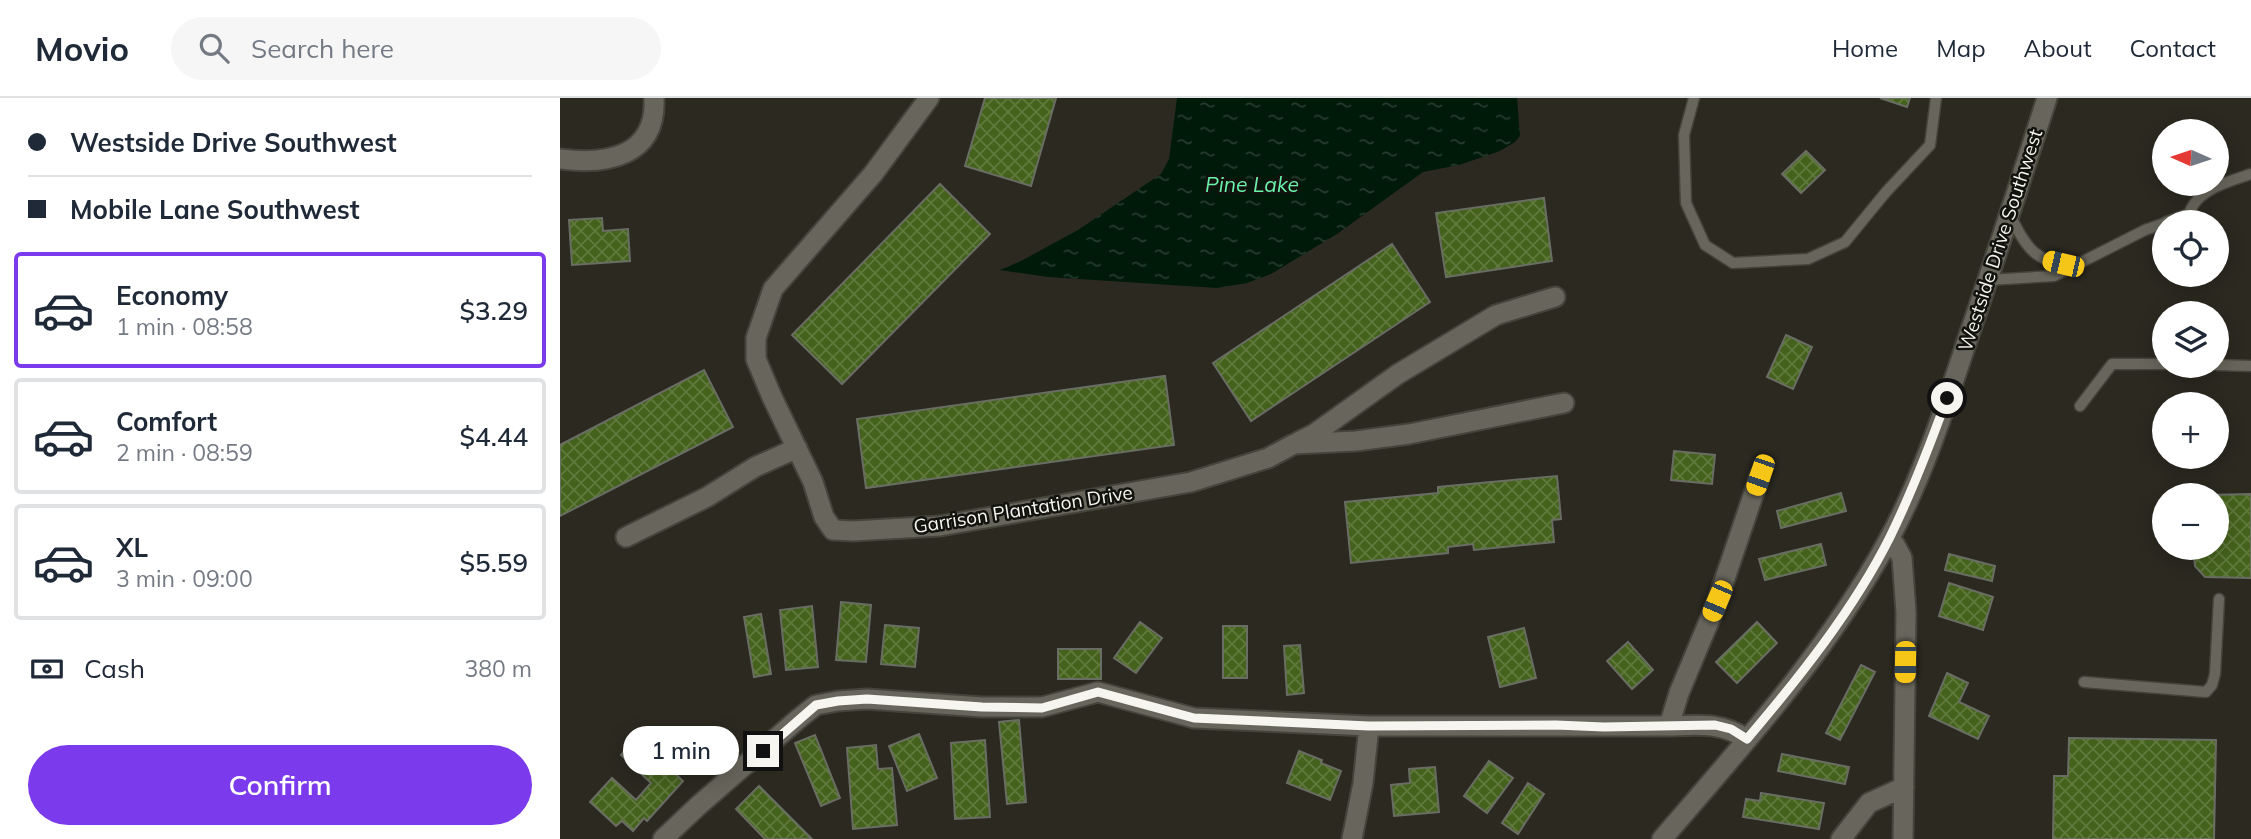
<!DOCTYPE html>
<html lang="en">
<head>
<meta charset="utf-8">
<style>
	:root { --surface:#fff; --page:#f6f6f7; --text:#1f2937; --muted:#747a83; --line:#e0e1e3; --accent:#7c3aed }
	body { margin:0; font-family:Mulish,sans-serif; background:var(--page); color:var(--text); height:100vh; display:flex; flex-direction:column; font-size:26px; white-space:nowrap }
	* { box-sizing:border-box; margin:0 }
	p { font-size:23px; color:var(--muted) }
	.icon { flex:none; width:38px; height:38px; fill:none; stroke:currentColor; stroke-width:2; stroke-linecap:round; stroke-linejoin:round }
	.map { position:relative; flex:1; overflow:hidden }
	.drawer { display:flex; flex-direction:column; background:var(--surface); width:560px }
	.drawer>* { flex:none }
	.banner { display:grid; align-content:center; height:154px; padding:0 28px; background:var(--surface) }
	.needle { width:46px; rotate:273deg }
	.tools { position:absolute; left:1592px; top:21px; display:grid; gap:14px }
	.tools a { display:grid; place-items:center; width:77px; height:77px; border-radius:50%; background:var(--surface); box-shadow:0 4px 18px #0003; font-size:35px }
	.end { position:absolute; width:32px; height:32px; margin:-16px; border:9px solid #f6f5ef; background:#111; box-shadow:0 0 0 4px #111 }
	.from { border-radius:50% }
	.bubble { position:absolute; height:49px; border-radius:24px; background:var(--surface); box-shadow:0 4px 18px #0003; font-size:23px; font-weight:600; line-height:49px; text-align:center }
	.car { position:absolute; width:21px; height:42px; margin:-21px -10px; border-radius:9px; box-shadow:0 0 5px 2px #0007; background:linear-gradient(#f5c518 24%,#345 0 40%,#f5c518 0 76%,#345 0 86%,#f5c518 0) }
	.banner b { display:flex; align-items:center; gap:24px; height:66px; font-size:26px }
	.banner b+b { border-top:2px solid var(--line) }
	.banner i { width:18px; height:18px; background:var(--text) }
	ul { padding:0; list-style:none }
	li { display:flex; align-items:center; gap:21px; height:116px; margin:0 14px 10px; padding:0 14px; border:4px solid var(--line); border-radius:7px }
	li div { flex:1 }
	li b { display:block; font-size:26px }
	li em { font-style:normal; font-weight:600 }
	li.active { border-color:var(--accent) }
	li>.icon { width:63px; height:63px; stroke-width:1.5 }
	.pay { display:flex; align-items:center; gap:18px; height:77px; padding:0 28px; font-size:26px }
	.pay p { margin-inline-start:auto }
	.primary-button { display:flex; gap:14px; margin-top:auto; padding:14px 28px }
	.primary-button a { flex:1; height:80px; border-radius:42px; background:var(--accent); color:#fff; font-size:28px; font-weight:600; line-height:80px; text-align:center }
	header { display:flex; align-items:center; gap:42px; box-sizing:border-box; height:98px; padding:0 35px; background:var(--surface); border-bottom:2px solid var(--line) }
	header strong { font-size:33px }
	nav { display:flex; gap:38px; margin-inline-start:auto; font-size:24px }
	.search { width:490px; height:63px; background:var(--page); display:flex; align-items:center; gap:18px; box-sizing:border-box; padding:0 24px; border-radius:38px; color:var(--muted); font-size:26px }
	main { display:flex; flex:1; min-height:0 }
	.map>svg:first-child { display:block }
	.water { fill:url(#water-ripples) }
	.building { fill:url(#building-cross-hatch); stroke:#696d64; stroke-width:2 }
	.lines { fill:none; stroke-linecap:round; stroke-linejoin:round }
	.lane-casing { stroke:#45443c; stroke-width:13 }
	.street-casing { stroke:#45443c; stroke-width:23 }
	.lane { stroke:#68665c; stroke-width:10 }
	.street { stroke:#68665c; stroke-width:19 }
	.route { stroke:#f6f5ef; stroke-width:9 }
	.labels { text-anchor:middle; stroke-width:5; stroke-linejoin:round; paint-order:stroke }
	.street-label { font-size:19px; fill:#f6f5ef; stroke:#12120e }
	.water-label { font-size:21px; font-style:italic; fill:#6af2aa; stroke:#12120e }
</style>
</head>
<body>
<header>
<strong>Movio</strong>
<div class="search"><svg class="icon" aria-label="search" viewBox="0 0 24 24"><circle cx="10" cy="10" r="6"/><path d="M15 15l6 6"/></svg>Search here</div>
<nav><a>Home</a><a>Map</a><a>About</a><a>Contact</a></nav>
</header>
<main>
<section class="drawer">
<div class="banner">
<b><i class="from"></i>Westside Drive Southwest</b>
<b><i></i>Mobile Lane Southwest</b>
</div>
<ul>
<li class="active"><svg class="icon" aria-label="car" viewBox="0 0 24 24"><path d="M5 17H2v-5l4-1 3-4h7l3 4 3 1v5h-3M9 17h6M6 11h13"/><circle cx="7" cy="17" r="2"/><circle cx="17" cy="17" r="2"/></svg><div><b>Economy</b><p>1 min · 08:58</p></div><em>$3.29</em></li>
<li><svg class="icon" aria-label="car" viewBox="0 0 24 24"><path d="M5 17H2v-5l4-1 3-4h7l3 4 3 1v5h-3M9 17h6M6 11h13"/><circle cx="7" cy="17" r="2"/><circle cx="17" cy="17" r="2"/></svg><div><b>Comfort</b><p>2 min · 08:59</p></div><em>$4.44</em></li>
<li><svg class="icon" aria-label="car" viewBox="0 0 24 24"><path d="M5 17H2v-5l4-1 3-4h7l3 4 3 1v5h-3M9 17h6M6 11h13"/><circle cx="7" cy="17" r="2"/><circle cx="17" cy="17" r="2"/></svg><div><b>XL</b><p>3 min · 09:00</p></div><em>$5.59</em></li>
</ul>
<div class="pay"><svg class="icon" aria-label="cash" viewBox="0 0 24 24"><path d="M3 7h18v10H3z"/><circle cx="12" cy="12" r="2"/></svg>Cash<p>380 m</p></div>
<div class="primary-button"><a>Confirm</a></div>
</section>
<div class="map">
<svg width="1691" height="741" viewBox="0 0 1691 741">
	<defs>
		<pattern id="water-ripples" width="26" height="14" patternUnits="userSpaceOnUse" patternTransform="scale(1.75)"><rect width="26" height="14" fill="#001a0a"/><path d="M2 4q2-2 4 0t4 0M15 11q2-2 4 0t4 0" fill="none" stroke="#263c2e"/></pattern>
		<pattern id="building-cross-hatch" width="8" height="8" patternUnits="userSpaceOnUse" patternTransform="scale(1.75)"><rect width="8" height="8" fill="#45621c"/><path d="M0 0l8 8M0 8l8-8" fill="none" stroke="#60793d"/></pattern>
	</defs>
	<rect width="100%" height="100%" fill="#2b2920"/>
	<path class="water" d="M617,0H957L960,38L955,44L940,53L899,67L863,74L777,136L711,176L687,185L657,190L488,179L440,172L461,163L518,132L601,76L609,61Z"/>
	<path class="building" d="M425,0H496L471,88L405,68Z
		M1320,0H1350L1347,9Z
		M1246,53L1265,72L1241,95L1222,76Z
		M380,86L430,136L282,286L232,237Z
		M984,100L992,163L886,179L876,115Z
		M42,120L43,133L68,131L70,163L12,167L9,122Z
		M832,146L870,204L691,323L653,265Z
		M1226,237L1252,249L1233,291L1207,279Z
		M144,272L173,329L0,418V347Z
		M605,278L614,347L306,390L297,321Z
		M1114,353L1155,357L1152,386L1111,382Z
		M997,378L1001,421L992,422L994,444L914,452L913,446L888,449V455L791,465L785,404L878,395V389Z
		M1281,395L1286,413L1221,430L1217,413Z
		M1691,396V480L1645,479L1635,468L1633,450H1657V397H1648Z
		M1261,446L1266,467L1205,482L1199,461Z
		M1389,456L1435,468L1432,483L1385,472Z
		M1389,485L1433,499L1423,532L1379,518Z
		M281,504L311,507L306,564L276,562Z
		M252,508L258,569L226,572L220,512Z
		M201,516L211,576L194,579L184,519Z
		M580,524L602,540L576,575L554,560Z
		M1197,524L1217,545L1177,585L1156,564Z
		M325,527L359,530L355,569L321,566Z
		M663,528H687V580H663Z
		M964,530L976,580L940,589L928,539Z
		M1068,544L1093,572L1072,591L1047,563Z
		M740,547L744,595L727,597L724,548Z
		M498,551H541V581H498Z
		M1301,567L1315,574L1280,642L1266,635Z
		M1387,575L1408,585L1399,604L1429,618L1418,641L1369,618Z
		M459,622L466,704L447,706L439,624Z
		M359,636L377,680L347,693L329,648Z
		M255,637L280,700L261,708L235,645Z
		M76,640L123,683L87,723L84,720L73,733L62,723L56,728L30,704L52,680L76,702L91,685L61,657Z
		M1509,640L1656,642L1654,741H1493L1494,678H1508Z
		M425,642L430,719L395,721L391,645Z
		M316,647L318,671L332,670L337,727L293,731L287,650Z
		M739,653L762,662L761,665L781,673L770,702L727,685Z
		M1222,656L1289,669L1285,686L1218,673Z
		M929,663L953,680L927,715L904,698Z
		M875,669L879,714L834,718L831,687L850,685L849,671Z
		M968,685L984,696L958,736L942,725Z
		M199,688L252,741H205L176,711Z
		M1201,695L1264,705L1259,731L1183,719L1186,701L1200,703Z"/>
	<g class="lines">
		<defs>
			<path id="lane" d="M1134,0L1124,37L1126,105L1145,147L1173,165L1248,161L1285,144L1326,94L1370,47L1376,0
				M1450,117C1467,151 1476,166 1516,167
				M1628,122C1631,93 1667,84 1691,76
				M1606,124L1628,116
				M1428,182L1494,178L1585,132L1605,125
				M1657,267L1691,268
				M1520,308L1552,266H1605
				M1524,584L1646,594L1652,587L1655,576L1659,501"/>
			<path id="street" d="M369,0L313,76L213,191L196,240V261L212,299L253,384L264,419L273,432L293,433L380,428L631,384L708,360L734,346L796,343L849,336L1004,305
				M0,61C46,67 97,59 94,0
				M738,344L754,336L838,276L936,217L995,199
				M66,439L147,399L195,369L237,350
				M1329,441L1335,447L1342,460L1346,514L1343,741
				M1187,641C1160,624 1140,627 1109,628L1119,595L1157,504L1200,377
				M103,741L139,707L237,622L256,607L278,603L307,601L422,609H482L538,594L634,620L809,628H1109
				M792,741L803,685L809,628
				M1102,741C1183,647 1268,553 1328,443C1362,381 1384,312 1406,246C1434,164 1461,82 1487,0
				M1281,741L1309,705L1344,689"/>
		</defs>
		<use href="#lane" class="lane-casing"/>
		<use href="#street" class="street-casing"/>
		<use href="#lane" class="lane"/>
		<use href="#street" class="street"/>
	</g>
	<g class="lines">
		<path class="route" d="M203,653L256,607L278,603L307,601L422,609L482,610L538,594L634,620L809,628L996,627L1044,629L1155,627L1171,631L1187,641C1239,580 1294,511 1330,439C1352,394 1370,347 1387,300"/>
	</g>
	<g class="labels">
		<g class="street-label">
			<text transform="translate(1440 142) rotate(-72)" y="7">Westside Drive Southwest</text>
			<text transform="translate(463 411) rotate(-9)" y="7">Garrison Plantation Drive</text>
		</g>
		<g class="water-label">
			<text x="692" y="94">Pine Lake</text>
		</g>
	</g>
</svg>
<div class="tools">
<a><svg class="needle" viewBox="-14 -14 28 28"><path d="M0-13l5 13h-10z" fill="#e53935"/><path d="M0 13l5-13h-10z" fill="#747a83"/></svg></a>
<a><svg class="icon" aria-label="locate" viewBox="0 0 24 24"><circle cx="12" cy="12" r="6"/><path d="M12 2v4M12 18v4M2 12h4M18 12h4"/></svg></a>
<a><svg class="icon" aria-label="layers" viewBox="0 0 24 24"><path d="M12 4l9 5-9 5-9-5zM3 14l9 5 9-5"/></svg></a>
<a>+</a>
<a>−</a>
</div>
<i class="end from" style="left:1387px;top:300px"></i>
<i class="end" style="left:203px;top:653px"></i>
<div class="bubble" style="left:63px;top:628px;width:116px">1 min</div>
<i class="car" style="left:1503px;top:166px;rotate:283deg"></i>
<i class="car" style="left:1200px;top:377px;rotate:199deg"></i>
<i class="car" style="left:1157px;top:503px;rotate:203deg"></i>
<i class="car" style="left:1345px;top:564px;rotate:181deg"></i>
</div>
</main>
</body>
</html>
